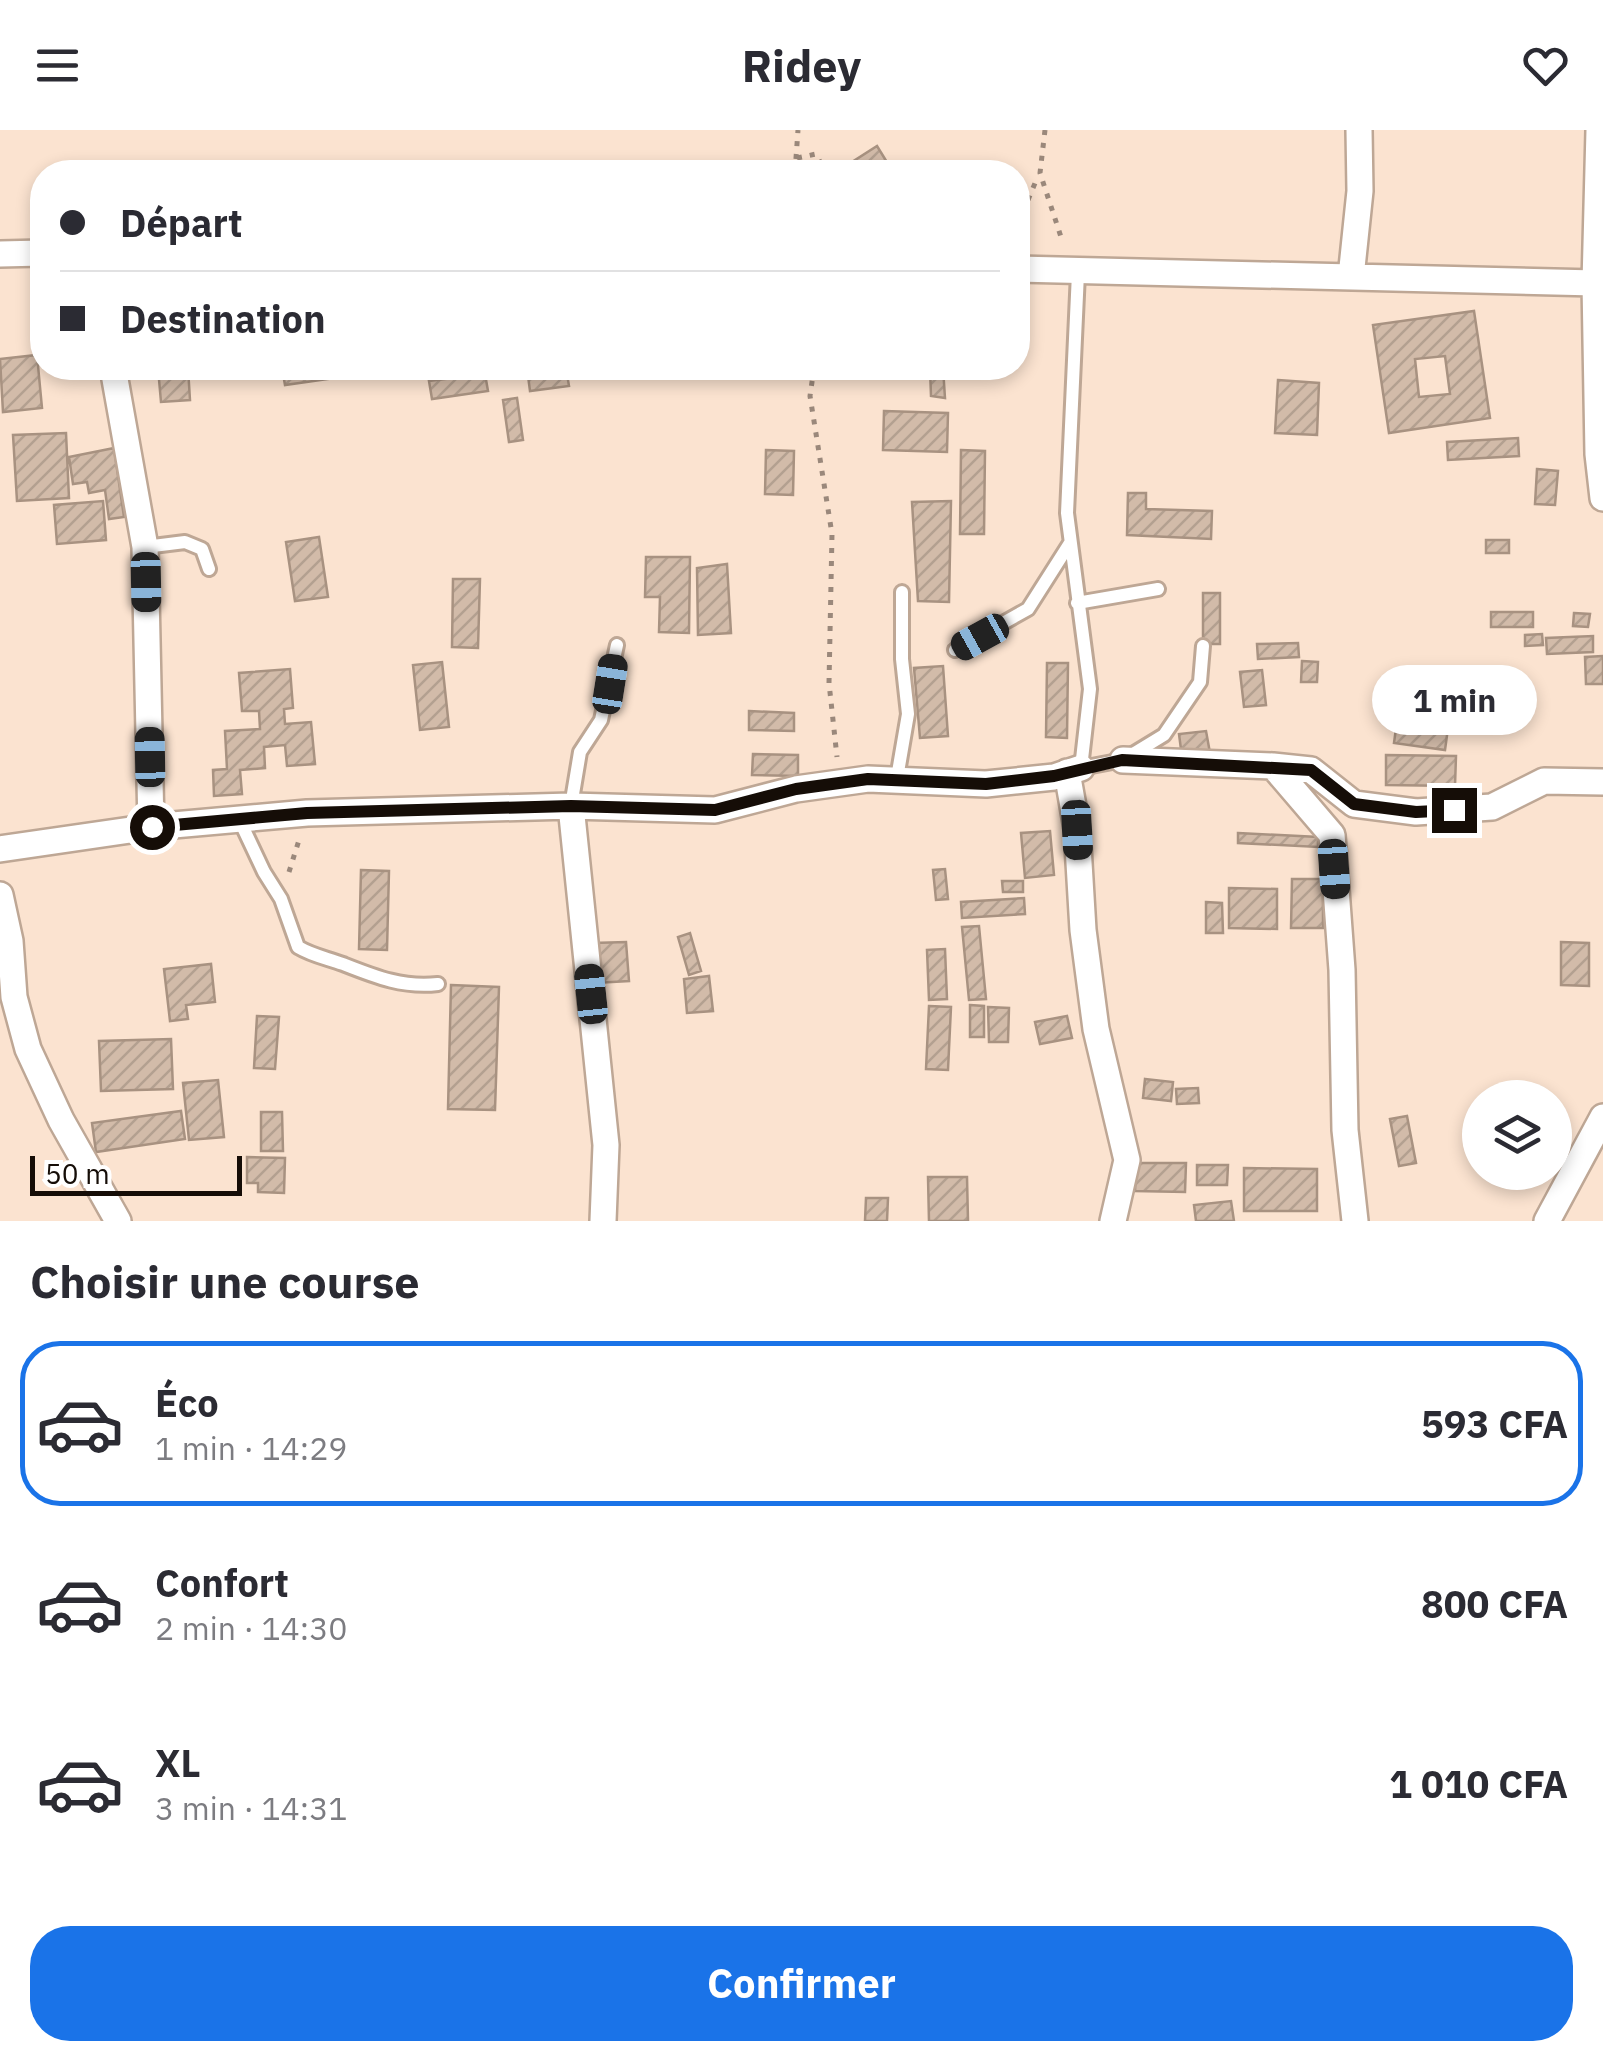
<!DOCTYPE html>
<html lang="fr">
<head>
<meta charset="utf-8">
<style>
	:root { --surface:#fff; --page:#f2f2f3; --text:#2b2b33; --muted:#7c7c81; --line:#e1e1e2; --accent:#1a73e8 }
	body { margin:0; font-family:"IBM Plex Sans",sans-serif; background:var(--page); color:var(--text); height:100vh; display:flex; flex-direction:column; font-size:38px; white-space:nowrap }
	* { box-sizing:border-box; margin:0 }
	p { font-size:32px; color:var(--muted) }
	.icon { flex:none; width:55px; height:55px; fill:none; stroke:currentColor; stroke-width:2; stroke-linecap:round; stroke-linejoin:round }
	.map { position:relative; height:1091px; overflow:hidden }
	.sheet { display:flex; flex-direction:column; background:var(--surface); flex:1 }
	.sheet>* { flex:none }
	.banner { position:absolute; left:30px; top:30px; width:1000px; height:220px; border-radius:40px; box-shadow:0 5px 15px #0003; display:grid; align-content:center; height:220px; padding:0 30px; background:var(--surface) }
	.buttons { position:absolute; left:1462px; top:950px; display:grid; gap:20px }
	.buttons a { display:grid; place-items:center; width:110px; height:110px; border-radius:50%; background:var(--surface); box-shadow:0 5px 15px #0003; font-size:50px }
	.scale { position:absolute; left:30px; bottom:25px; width:212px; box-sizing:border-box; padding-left:10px; border:5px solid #150d07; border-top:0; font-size:28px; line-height:35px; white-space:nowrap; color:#150d07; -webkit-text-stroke:8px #fff; paint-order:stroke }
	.end { position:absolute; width:45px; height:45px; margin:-22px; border:12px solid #150d07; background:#fff; box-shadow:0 0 0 5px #fff }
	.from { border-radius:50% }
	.bubble { position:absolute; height:70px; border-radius:35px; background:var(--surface); box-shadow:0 5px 15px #0003; font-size:32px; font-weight:700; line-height:70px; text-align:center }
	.car { position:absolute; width:30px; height:60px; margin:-30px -15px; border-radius:12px; box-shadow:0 0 8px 2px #0007; background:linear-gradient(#222 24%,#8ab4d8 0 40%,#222 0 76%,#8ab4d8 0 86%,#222 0) }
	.banner b { display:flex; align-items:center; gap:35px; height:95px; font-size:38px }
	.banner b+b { border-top:2px solid var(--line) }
	.banner i { width:25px; height:25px; background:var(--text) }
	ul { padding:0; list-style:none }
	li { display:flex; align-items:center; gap:30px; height:165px; margin:0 20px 15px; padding:0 10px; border:5px solid transparent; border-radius:40px }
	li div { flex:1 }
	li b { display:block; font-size:38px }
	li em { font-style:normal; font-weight:700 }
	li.active { border-color:var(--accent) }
	li>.icon { width:90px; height:90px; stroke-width:1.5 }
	h2 { padding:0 30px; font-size:45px; line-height:120px }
	.primary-button { display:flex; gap:20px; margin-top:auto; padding:20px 30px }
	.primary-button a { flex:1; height:115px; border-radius:40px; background:var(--accent); color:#fff; font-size:40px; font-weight:700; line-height:115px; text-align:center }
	header { display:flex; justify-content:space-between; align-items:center; height:130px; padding:0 30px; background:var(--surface); font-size:45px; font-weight:700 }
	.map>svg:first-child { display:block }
	.building { fill:url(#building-hatch); stroke:#a89281; stroke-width:2.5; fill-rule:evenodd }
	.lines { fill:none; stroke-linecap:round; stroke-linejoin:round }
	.service-casing { stroke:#bea795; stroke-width:18 }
	.minor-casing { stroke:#bea795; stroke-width:30 }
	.path { stroke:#9a887b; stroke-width:5; stroke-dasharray:5 8; stroke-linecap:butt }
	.service { stroke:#fff; stroke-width:12 }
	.minor { stroke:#fff; stroke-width:25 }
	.route { stroke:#150d07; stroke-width:12 }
</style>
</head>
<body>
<header><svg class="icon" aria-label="menu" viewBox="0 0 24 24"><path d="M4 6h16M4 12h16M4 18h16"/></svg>Ridey<svg class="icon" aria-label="heart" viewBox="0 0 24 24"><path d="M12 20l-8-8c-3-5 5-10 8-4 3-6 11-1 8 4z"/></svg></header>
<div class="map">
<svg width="1603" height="1091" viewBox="0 0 1603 1091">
	<defs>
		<pattern id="building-hatch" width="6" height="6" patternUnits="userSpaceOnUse" patternTransform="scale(2.5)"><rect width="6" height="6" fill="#d2bba9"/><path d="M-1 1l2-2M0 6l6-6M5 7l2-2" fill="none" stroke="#b3a090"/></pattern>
	</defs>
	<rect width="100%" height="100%" fill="#fbe3d0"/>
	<path class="building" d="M877,16L893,42H854L849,34Z
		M1474,181L1490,288L1389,303L1373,195ZM1445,226L1450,264L1419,267L1415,229Z
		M37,225L42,278L3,282L0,229Z
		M158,238H188L190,270L161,272Z
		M282,238H333L335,248L285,255Z
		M527,238H566L569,256L530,261Z
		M930,238H943L945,268L931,266Z
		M485,244L488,261L432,269L429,251Z
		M1278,250L1319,253L1317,305L1275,303Z
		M517,268L523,310L509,312L503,270Z
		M884,281L948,283L947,322L883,320Z
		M66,303L69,368L17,371L13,305Z
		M1518,308L1519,326L1448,330L1447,312Z
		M114,318L124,387L109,389L105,360L89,363L87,352L73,354L69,327Z
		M766,320L794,321L793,365L765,364Z
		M961,320L985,321L984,404H960Z
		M1537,339L1558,341L1555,375L1535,374Z
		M1128,363H1146V379L1212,381L1211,409L1127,405Z
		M103,371L106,410L57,414L54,375Z
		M951,371L949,472L918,471L912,372Z
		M319,407L328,467L295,471L286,412Z
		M1486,410H1509V423H1486Z
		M646,427H690L689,503L659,502L660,467H645Z
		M727,434L731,503L698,505L697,438Z
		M453,449H480L478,518L452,517Z
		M1203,463H1220V514H1203Z
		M1491,482H1533V497H1491Z
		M1574,483L1590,484L1588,497L1573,496Z
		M1542,504L1543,515L1525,516V505Z
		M1593,506V522L1547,524L1546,508Z
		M1298,513L1299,527L1258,529L1257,514Z
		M1603,526V554H1586L1585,527Z
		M1302,531L1318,532L1317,552H1301Z
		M442,532L449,597L420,600L413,535Z
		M1047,533H1068L1067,608L1046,607Z
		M943,536L948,606L920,608L914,538Z
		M290,539L293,578L284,579L285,594L311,592L315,634L287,636L285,615L264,617L265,638L240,640L242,664L214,666L213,640L227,639L225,601L260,599L259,581H242L239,543Z
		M1262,540L1266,575L1244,577L1240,542Z
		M749,581L794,583V601L749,600Z
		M1397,591L1448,598L1445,620L1394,613Z
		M1206,601L1210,623L1182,627L1179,604Z
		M753,624L798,625V646L752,645Z
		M1386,625L1456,626L1455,656L1386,655Z
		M1050,701L1054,745L1025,748L1021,703Z
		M1238,703L1318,707V717L1238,713Z
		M945,739L948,769L936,770L933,740Z
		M361,740L389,741L387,820L359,819Z
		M1292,749H1323V798H1291Z
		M1002,751H1023V762H1003Z
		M1229,758L1277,759V799L1229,798Z
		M1024,768L1025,784L962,788L961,772Z
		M1206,772L1222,773L1223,803H1206Z
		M979,796L986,869L969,870L962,797Z
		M690,803L701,841L689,845L678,807Z
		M626,812L629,851L595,853L593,813Z
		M1561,812L1589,813V856L1561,855Z
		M945,819L947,869L929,870L927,820Z
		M211,834L215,872L186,875L188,889L170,891L164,839Z
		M709,846L713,881L687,883L684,849Z
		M451,855L499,857L495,980L448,979Z
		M970,875L984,876V907H970Z
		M929,876L951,877L948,940L926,939Z
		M988,877L1009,878L1008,912H989Z
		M257,886L279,887L275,939L254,938Z
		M1067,886L1072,908L1040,914L1035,892Z
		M171,909L173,959L101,961L99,911Z
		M1145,949L1173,952L1171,971L1143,968Z
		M218,950L224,1007L189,1010L183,953Z
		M1198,958L1199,973L1177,974L1176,959Z
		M181,981L185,1009L96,1022L92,993Z
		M261,982H282L283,1021H261Z
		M1407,986L1416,1033L1399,1036L1390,989Z
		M247,1027L285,1028L284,1063L258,1062V1053H247Z
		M1136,1033H1186L1185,1062L1135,1061Z
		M1197,1035H1228L1227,1055H1197Z
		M1244,1038L1317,1039V1081H1244Z
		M928,1047H967L968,1091H929Z
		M866,1068H888L887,1091H865Z
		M1231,1071L1234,1091H1196L1194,1075Z"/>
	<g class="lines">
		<defs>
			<path id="service" d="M1078,143L1067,383L1090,559L1081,638L1123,630L1164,605L1200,552L1203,516
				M145,417L185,412L202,419L209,439
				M1077,473L1158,459
				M955,520L1028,479L1070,413
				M897,648L908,584L902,529V462
				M571,676L580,622L601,590L617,515
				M239,689L264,742L281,769L298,817C313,826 327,828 343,834C376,847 403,858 438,854"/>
			<path id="minor" d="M0,124L42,123
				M1018,139L1595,153L1599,0
				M1351,147L1360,61L1359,0
				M1603,153H1595L1598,324L1603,368
				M113,238L145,417L151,697
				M1123,630L1273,636L1332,705L1342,840L1345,1000L1355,1091
				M1273,636L1311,640L1354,674L1416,682L1492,677L1544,651L1603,652
				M1067,642L1077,699L1083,800L1096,899L1127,1030L1113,1091
				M571,676L606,1015L603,1091
				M0,719L151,697L307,683L571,676L715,680L796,659L868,649L986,654L1054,647L1081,638
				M0,765L10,811L14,867L28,919L61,990L118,1091
				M1547,1091L1603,987"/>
		</defs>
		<use href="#service" class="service-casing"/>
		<use href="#minor" class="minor-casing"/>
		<path class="path" d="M1045,0L1040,43L1063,113
			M797,28L816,24L825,42
			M795,42L798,0
			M1018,94L1038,46
			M814,238L810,266L832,404L829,553L837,627
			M289,742L299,710"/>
		<use href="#service" class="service"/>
		<use href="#minor" class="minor"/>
	</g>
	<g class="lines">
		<path class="route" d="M152,697L307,683L571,676L715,680L796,659L868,649L986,654L1054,646L1122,630L1311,640L1354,674L1416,682L1454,680"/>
	</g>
</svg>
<div class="buttons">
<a><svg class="icon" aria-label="layers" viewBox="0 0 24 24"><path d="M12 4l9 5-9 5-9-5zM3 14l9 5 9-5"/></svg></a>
</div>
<div class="scale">50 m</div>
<i class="end from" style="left:152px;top:697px"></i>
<i class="end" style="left:1454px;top:680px"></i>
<div class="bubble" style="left:1372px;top:535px;width:165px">1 min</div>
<i class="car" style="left:146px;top:452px;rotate:179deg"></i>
<i class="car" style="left:980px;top:507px;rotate:241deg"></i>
<i class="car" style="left:610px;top:554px;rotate:9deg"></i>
<i class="car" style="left:150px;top:627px;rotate:359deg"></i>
<i class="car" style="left:1077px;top:700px;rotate:177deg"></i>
<i class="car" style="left:1334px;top:739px;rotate:176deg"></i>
<i class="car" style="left:591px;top:864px;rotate:354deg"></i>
<div class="banner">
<b><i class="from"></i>Départ</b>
<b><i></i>Destination</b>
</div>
</div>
<section class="sheet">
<h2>Choisir une course</h2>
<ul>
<li class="active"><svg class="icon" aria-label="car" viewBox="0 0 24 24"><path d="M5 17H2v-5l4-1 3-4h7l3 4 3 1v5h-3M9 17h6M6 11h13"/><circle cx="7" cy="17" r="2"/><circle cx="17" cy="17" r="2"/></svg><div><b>Éco</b><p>1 min · 14:29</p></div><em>593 CFA</em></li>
<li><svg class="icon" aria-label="car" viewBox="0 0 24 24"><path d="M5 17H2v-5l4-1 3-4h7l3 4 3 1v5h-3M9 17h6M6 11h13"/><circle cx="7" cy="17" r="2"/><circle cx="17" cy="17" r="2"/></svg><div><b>Confort</b><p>2 min · 14:30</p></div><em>800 CFA</em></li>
<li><svg class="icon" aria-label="car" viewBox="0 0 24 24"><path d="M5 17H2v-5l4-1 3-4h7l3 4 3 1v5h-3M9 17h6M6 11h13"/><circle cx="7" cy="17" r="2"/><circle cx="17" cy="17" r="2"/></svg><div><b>XL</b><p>3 min · 14:31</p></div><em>1 010 CFA</em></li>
</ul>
<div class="primary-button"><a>Confirmer</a></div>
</section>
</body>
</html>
